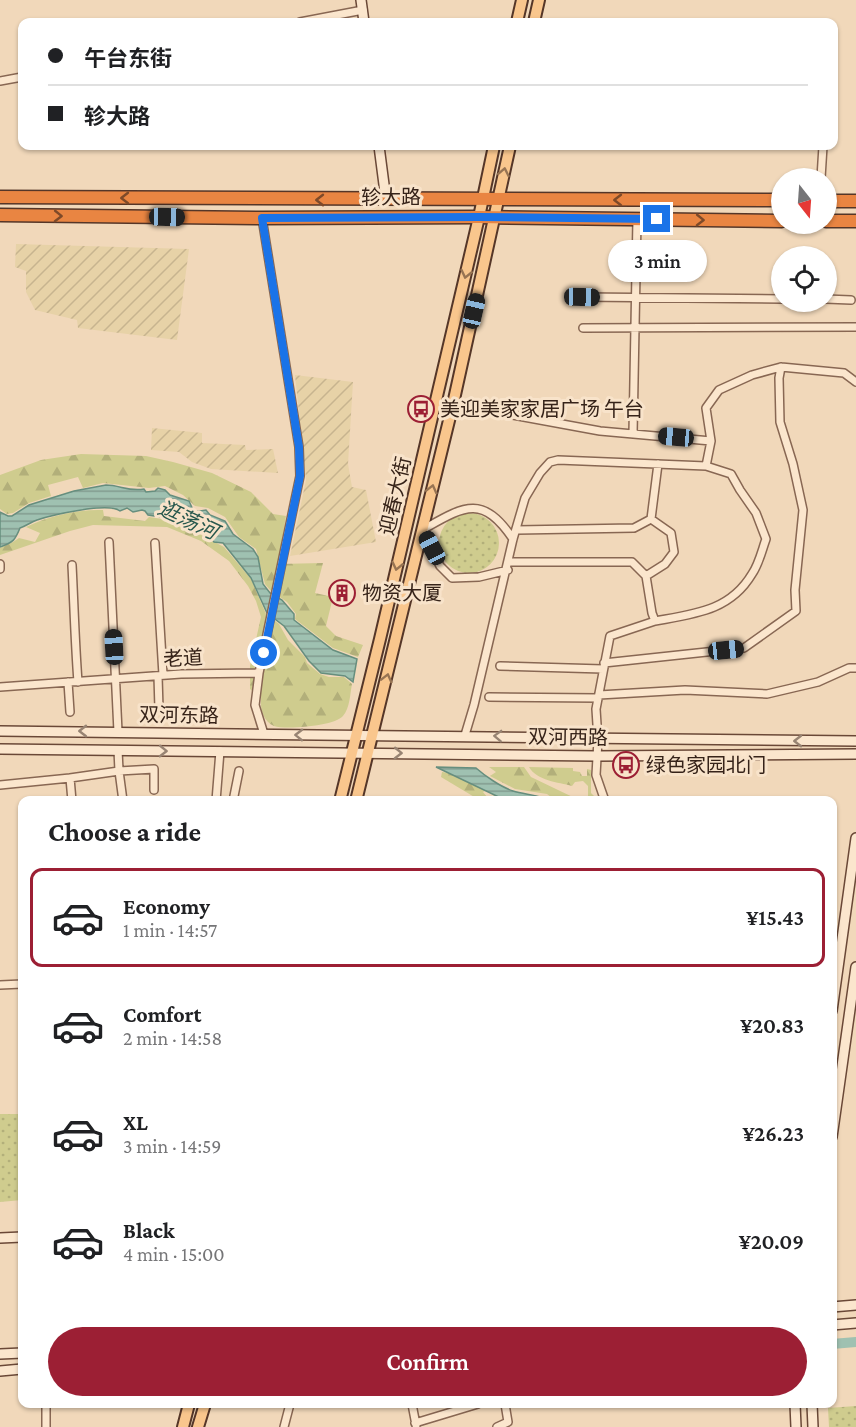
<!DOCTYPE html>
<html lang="en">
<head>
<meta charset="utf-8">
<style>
	:root { --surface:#fff; --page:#f2f2f2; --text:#202124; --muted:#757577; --line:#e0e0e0; --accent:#9c1f34 }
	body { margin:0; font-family:"Crimson Pro","Noto Sans SC",serif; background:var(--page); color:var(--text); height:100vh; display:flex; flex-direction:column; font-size:22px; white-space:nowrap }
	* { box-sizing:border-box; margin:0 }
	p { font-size:20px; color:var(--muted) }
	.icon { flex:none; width:33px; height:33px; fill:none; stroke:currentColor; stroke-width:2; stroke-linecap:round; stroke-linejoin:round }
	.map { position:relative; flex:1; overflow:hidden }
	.side { position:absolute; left:18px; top:796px; width:819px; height:612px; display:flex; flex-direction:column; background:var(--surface); border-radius:12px; box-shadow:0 2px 4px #0004 }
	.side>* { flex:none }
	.guide { position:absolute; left:18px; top:18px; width:820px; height:132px; border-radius:12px; box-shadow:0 2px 4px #0004; display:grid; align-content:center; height:132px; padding:0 30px; background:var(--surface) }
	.needle { width:39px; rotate:163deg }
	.tools { position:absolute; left:771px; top:168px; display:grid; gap:12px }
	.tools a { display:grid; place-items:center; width:66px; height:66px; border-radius:50%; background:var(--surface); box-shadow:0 2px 4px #0004; font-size:30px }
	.end { position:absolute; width:27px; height:27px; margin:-14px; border:8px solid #1a73e8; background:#fff; box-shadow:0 0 0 3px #fff }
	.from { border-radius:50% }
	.bubble { position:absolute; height:42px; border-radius:21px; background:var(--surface); box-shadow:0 2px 4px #0004; font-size:20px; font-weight:600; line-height:42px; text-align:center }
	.car { position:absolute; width:18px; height:36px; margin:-18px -9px; border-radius:8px; box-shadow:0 0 4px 2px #0007; background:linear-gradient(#222 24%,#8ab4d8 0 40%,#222 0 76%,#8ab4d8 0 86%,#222 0) }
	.guide b { display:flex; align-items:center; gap:21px; height:57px; font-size:22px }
	.guide b+b { border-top:2px solid var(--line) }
	.guide i { width:15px; height:15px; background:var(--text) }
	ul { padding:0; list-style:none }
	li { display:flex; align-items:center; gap:18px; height:99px; margin:0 12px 9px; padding:0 18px; border:3px solid transparent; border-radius:12px }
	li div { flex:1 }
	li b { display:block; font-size:22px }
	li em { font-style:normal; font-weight:600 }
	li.active { border-color:var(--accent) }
	li>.icon { width:54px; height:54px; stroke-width:1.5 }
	h2 { padding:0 30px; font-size:27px; line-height:72px }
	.cta { display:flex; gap:12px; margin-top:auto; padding:12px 30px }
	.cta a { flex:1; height:69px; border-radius:36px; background:var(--accent); color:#fff; font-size:24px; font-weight:600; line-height:69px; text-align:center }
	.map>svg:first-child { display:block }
	.farmland { fill:url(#farmland-furrows) }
	.grass { fill:url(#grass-dots) }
	.forest { fill:url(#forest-firs) }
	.water { fill:url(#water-rules); stroke:#668e7e; stroke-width:1.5 }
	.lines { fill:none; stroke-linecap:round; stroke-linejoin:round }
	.river { stroke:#9fc1b1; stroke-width:10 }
	.street-casing { stroke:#886753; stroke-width:10 }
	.secondary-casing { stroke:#6a4837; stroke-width:12 }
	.primary-casing { stroke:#553628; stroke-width:14 }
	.highway-casing { stroke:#553628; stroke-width:15 }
	.street { stroke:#fbe6cd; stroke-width:7 }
	.secondary { stroke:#fbe6cd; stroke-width:9 }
	.primary { stroke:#f9c68d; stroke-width:10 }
	.highway { stroke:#e98542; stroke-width:12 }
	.oneway { stroke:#987453 }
	.oneway2 { stroke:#7e4a29 }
	.oneway3 { stroke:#988473 }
	.route { stroke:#1a73e8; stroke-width:8 }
	.labels { text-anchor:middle; stroke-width:6; stroke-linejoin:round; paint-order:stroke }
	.street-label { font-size:20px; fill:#362319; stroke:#f8e3ca }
	.poi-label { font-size:20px; fill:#362319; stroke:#f8e3ca; text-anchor:start }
	.water-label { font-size:21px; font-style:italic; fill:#27574d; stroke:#f8e3ca }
</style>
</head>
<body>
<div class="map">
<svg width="856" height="1427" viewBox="0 0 856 1427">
	<defs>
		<pattern id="farmland-furrows" width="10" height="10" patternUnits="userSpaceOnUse" patternTransform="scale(1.5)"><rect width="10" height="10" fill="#e7d2a7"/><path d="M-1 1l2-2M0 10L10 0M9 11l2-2" fill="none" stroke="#c7b48f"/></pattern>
		<pattern id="grass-dots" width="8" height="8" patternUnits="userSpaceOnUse" patternTransform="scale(1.5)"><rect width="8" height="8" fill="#cfcc8e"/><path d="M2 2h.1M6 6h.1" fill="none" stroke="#b2af7a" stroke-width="1.8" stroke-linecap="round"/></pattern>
		<pattern id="forest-firs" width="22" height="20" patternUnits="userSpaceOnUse" patternTransform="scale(1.5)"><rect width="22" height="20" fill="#cfcc8e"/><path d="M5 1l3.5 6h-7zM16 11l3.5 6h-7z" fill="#b2af7a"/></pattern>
		<pattern id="water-rules" width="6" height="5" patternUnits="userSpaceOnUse" patternTransform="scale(1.5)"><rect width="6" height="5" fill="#9fc1b1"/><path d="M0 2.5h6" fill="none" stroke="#829c8f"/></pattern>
	</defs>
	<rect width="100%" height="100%" fill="#f1d8ba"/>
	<path class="farmland" d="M16,244L189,249L177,340L78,328L77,320L35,310L26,292V271L15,267Z
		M295,375L353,382L348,464L352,487L366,490L376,542L290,556L306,480Z
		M152,428L202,433V443L245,445L246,450L273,449L278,473L211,469L192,462L179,452L151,450Z"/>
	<path class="grass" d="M439 543a30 30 0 1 1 60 0a30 30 0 1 1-60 0Z
		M0,1114H22V1200L0,1202Z
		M856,1406V1427H829L828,1408Z"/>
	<path class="forest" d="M81,454L146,456L173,462L212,473L251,492L273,514L286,516L278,564L323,563L315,593L333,597L326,626L336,636L363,645L358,657L333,648L295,619L296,614L287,602L271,591L265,584L256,549L239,537L225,517L208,508L195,506L183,495L165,486L149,488L103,483L83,488L78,477L48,485L51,496L29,503L13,513L7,514L0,509V475L41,460Z
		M103,510L104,516L145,521L149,517L175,521L224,547L251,579L266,614L279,624L288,640L305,657L307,663L320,674L329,677H344L352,684C350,694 350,708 343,716C335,726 286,730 274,726C263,721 260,709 261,698L250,689V666L261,617L256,601L248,586L229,561L201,541L167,527L93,525L70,531L0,555V548L13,542L19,538L35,542L40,533L26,527C48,516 78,509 103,510Z
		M489,767H524L531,777L581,801H556L547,794L515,789L490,776L496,772Z
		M529,767L573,768V771L580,772L582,776H587V769L591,770V793L599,801H593L588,796V786L583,781L575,782L572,786C558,782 537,781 529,767Z
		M442,772C466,774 488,786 506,801L499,800L487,790L483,792L488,798L487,801H481L441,777Z"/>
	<path class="water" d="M106,485C120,485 129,492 144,489L146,492L155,491L158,488L165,490L170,495L189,501L194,512L206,510L210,515L225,521L233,534L253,549L258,557L263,584L270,593L282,600L294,614V620L333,650L357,659L353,682L345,676L321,673L309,661L284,626L267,613L251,578L223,543L214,542L209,536L191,525L174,519L148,515L145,511L142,510L133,512L127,508L120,511C108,502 52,515 37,520C31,522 26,526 20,528C15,540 14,542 0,547V512L8,516H12L29,505L74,491Z
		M436,767L476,768C485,776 501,787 513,791C525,795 539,794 550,801H507Z"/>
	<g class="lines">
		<path class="river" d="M832,1344L856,1342"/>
		<defs>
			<path id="street" d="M300,22L363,10
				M0,81L22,77
				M821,178L823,146
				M262,218L299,447L300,476L259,673L255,705L264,734
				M582,297L782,299
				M826,299L851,300
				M583,328L856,327
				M781,367L844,373L856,382
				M453,404L600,431L711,441L706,466L558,460L550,462L540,473L525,498L513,539L474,705L465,735
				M633,434L637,219
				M517,530L634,528L651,519L658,464
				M109,542L118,732
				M155,543L163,675
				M509,562H632L646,576L652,613L655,621L610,636L596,709L598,740L596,775L605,801
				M0,564V569
				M72,565C74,604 75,643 78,682
				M508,570L479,577L452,578L440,566L422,530C463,507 482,493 513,539
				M646,576L665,564L674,552L671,533L651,519
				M655,621C694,614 730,611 752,574C759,564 762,550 766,539L756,513L740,490L731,474L706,466
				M604,663L744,648L796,611L795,590L803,510L793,464L780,422L779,378L781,367L752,375L719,390L706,408L711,441
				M500,666L603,669
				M158,676L159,709
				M68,682L70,712
				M0,687L181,674L259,673
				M599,695L685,690L767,694L818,682L849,668H856
				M489,697L598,698
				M118,750L119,771L154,769V790
				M70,778L119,771L123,801
				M0,785L70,778L72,801
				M216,801L220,751
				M233,801L239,771
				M0,985L22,984
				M46,1404V1427
				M412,1404L416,1425
				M415,1423L478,1404
				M284,1427L290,1404
				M497,1427L508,1422L505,1404"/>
			<path id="secondary" d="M361,0L364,22
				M379,146L386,200
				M0,731C285,733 571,740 856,741
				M0,749L597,756L856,754
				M832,1011L856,838
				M832,1137L856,967
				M0,1238L22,1237
				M832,1307L856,1305
				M832,1325L856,1323
				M0,1354L22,1353
				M0,1371L22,1369
				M795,1404L796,1427
				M812,1404L813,1427"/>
			<path id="primary" d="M517,22L522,0
				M534,22L539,0
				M340,801L380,639L479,217L494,146
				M356,801L453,404L510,146
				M183,1427L189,1404
				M198,1427L205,1404"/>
			<path id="highway" d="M0,197L782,200
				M826,201H856
				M0,215L262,218L479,217L782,221
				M826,221H856"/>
		</defs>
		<use href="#street" class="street-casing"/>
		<use href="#secondary" class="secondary-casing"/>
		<use href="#primary" class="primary-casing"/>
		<use href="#highway" class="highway-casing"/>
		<use href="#street" class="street"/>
		<use href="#secondary" class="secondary"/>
		<use href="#primary" class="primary"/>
		<use href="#highway" class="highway"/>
	</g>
	<defs><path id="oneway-chevron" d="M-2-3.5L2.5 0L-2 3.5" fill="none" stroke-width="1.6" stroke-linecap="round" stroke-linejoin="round" transform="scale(1.5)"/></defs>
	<g class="oneway">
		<use href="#oneway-chevron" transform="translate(504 172) rotate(-79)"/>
		<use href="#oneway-chevron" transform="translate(466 274) rotate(103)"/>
		<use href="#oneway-chevron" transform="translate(432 489) rotate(-76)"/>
		<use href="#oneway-chevron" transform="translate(397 566) rotate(103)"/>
		<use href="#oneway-chevron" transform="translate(387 678) rotate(-76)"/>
	</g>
	<g class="oneway2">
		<use href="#oneway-chevron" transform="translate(125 198) rotate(-180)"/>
		<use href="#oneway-chevron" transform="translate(320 200) rotate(-180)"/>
		<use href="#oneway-chevron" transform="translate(618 200) rotate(-180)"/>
		<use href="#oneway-chevron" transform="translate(58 216) rotate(1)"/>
		<use href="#oneway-chevron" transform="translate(700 220) rotate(1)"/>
	</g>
	<g class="oneway3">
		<use href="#oneway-chevron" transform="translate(83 731) rotate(-180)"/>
		<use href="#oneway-chevron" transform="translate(299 735) rotate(-179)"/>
		<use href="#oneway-chevron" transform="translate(498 736) rotate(-178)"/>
		<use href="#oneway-chevron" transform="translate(798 741) rotate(-180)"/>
		<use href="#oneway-chevron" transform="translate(163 751) rotate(1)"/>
		<use href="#oneway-chevron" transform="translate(398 753) rotate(1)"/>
	</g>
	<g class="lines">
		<path class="route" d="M264,653L300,476L299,447L262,218L479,217L657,219"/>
	</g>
	<defs>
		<symbol id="bus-ring" viewBox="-11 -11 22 22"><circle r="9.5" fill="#f8e3ca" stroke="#9c1f34" stroke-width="1.5"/><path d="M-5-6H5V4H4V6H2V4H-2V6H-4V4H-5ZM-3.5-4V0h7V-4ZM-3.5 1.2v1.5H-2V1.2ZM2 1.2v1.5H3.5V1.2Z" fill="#9c1f34"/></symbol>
		<symbol id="building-ring" viewBox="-11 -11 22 22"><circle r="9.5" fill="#f8e3ca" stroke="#9c1f34" stroke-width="1.5"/><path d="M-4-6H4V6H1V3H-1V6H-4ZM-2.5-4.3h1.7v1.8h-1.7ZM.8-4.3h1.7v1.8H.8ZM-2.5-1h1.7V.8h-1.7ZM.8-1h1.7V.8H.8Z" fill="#9c1f34"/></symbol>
	</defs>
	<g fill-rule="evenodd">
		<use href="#bus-ring" x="406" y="394" width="30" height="30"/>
		<use href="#building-ring" x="327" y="578" width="30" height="30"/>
		<use href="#bus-ring" x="611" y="750" width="30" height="30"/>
	</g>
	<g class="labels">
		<g class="street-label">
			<text x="391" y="204">轸大路</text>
			<text transform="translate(395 496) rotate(-77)" y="7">迎春大街</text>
			<text transform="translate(183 658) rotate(-3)" y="7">老道</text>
			<text transform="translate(179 715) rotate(1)" y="7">双河东路</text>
			<text transform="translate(568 737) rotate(1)" y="7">双河西路</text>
		</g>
		<g class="poi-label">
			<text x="440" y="416">美迎美家家居广场 午台</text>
			<text x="362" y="600">物资大厦</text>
			<text x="646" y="772">绿色家园北门</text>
		</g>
		<g class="water-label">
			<text transform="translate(188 520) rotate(25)" y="7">逛荡河</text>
		</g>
	</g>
</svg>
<div class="tools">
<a><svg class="needle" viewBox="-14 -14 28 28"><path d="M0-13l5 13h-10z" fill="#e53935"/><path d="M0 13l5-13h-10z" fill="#757577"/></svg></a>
<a><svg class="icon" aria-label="locate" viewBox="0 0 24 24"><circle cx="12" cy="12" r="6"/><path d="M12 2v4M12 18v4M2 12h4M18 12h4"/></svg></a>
</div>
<i class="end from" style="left:264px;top:653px"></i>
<i class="end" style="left:657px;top:219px"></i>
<div class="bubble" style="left:608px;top:240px;width:99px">3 min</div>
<i class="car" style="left:167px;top:217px;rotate:91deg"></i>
<i class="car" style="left:582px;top:297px;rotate:91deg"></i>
<i class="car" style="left:474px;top:311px;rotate:13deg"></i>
<i class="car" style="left:676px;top:437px;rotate:275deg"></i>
<i class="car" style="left:432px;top:548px;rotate:332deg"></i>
<i class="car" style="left:114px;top:647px;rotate:357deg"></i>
<i class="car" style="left:726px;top:650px;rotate:84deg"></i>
<div class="guide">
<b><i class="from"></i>午台东街</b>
<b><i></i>轸大路</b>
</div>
<section class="side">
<h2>Choose a ride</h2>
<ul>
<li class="active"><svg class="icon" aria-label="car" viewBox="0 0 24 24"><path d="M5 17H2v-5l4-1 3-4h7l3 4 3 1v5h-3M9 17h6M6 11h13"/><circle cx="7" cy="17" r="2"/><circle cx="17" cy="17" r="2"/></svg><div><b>Economy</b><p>1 min · 14:57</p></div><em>¥15.43</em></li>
<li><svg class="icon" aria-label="car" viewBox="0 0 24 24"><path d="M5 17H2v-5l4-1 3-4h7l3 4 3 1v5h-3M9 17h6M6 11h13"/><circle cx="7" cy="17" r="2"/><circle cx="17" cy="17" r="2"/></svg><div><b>Comfort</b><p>2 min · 14:58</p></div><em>¥20.83</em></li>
<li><svg class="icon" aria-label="car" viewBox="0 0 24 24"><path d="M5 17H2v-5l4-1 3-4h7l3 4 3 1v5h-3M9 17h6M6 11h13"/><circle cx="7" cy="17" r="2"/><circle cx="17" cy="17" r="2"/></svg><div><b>XL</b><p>3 min · 14:59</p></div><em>¥26.23</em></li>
<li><svg class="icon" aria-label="car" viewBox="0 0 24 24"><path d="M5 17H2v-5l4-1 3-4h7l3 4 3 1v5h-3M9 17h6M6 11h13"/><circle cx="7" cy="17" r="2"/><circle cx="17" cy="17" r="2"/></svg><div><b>Black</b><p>4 min · 15:00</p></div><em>¥20.09</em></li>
</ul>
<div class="cta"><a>Confirm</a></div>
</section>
</div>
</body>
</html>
